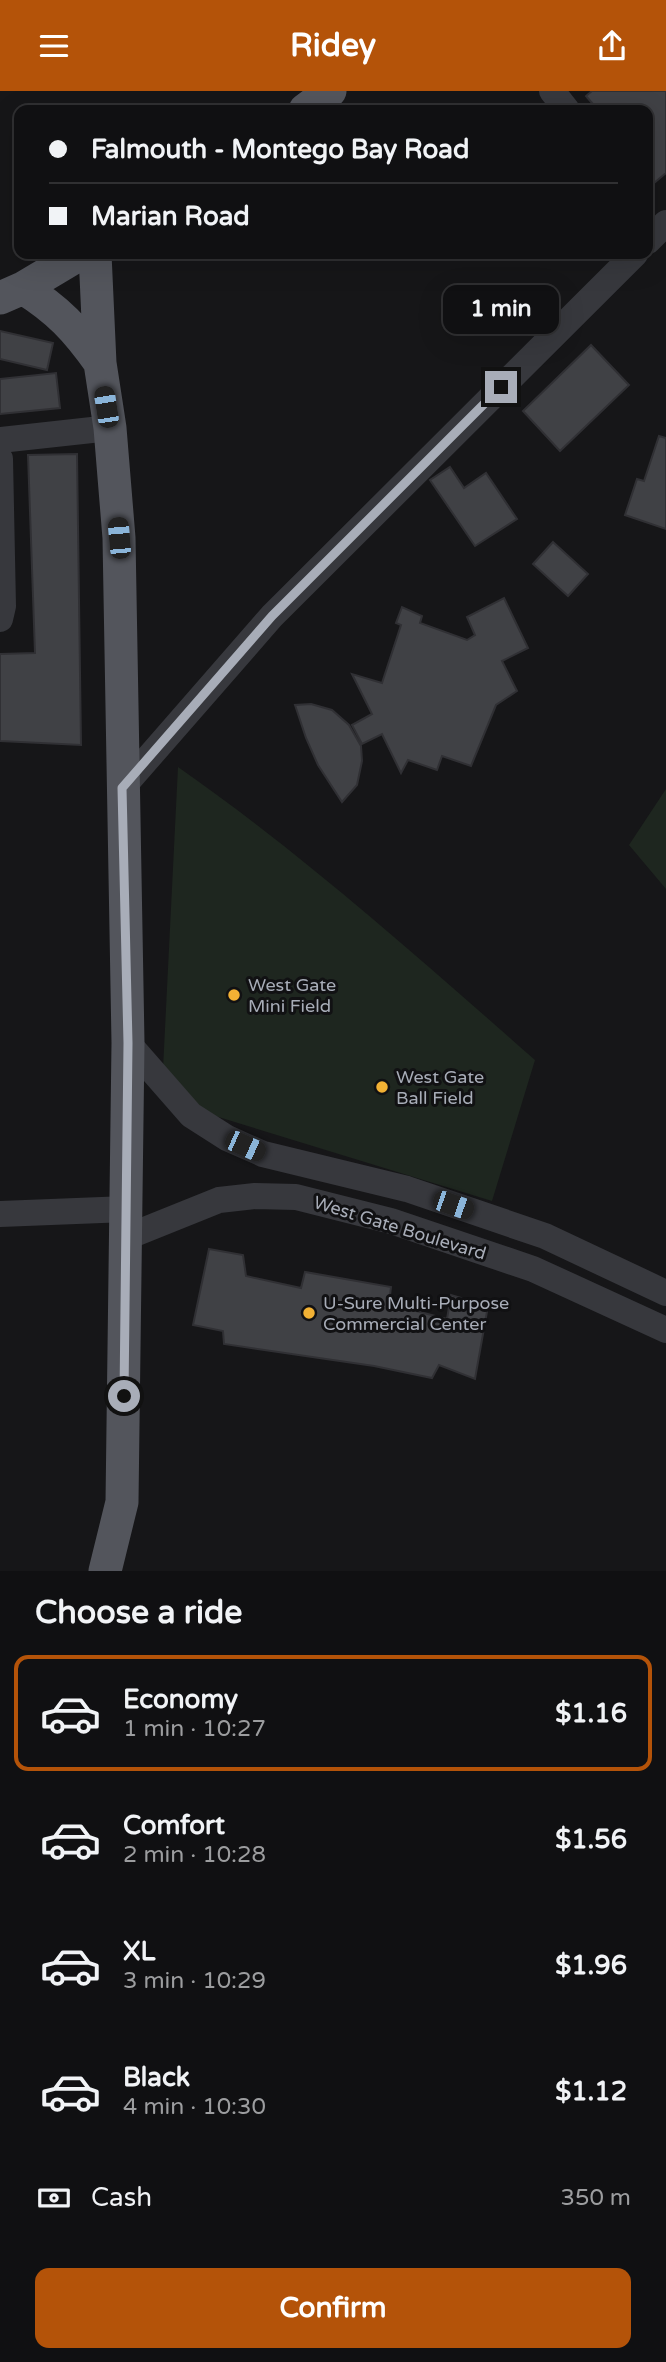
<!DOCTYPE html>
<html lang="en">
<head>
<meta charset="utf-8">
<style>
	:root { --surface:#101012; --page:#1e1e20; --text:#f1f3f6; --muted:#9c9d9f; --line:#303032; --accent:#b45309 }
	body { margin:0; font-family:"Varela Round",sans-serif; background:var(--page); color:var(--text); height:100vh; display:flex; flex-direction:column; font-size:26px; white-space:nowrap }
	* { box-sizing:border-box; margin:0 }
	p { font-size:23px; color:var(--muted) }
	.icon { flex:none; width:38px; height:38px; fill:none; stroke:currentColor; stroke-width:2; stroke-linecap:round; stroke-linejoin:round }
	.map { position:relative; height:1480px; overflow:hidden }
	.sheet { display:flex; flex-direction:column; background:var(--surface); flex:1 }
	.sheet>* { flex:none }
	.hud { position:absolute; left:14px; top:14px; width:639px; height:154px; border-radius:14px; box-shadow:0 7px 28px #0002,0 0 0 2px var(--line); display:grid; align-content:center; height:154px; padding:0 35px; background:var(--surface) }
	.end { position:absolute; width:32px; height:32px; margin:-16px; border:9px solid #a8adb8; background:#111; box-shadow:0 0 0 4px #111 }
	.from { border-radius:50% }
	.bubble { position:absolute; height:49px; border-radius:14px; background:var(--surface); box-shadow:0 7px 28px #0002,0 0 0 2px var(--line); font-size:23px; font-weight:700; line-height:49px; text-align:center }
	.car { position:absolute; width:21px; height:42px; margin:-21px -10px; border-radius:9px; box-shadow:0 0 5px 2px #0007; background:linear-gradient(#222 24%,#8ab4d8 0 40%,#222 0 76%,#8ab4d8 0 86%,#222 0) }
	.hud b { display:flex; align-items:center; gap:24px; height:66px; font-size:26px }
	.hud b+b { border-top:2px solid var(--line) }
	.hud i { width:18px; height:18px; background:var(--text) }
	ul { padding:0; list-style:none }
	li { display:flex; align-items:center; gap:21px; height:116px; margin:0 14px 10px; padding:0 21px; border:4px solid transparent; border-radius:14px }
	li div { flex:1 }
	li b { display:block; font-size:26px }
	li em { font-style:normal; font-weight:700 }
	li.active { border-color:var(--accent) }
	li>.icon { width:63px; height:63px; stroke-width:1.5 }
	h2 { padding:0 35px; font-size:32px; line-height:84px }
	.pay { display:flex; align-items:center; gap:18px; height:77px; padding:0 35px; font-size:26px }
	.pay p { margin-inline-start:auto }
	.button { display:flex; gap:14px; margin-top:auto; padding:14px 35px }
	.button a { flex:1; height:80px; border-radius:14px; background:var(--accent); color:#fff; font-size:28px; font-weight:700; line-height:80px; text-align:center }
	header { display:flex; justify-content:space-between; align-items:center; height:91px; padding:0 35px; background:var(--accent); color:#fff; font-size:32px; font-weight:700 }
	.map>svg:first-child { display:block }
	.green { fill:#1e261f }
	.building { fill:#404145; stroke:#303034; stroke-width:2 }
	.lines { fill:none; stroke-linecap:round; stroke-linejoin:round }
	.minor { stroke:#37383d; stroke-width:26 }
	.major { stroke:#53555c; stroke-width:33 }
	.route { stroke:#a8adb8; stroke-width:9 }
	.poi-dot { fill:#f2b134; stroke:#111113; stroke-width:2.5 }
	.labels { text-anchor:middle; stroke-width:6; stroke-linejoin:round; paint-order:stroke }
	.poi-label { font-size:18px; fill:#a8adb8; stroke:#111113; text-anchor:start }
	.street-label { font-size:18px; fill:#a8adb8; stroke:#111113 }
</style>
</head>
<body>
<header><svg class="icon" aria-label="menu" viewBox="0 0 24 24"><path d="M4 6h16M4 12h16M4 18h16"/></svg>Ridey<svg class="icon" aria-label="share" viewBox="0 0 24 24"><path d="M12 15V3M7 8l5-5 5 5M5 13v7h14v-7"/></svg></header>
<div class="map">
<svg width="666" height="1480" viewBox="0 0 666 1480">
	<rect width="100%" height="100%" fill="#161618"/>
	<path class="green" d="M178,676C304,764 420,868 535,969L492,1110L199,1020L163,978Z
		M666,698V798L629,754Z"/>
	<path class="building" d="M592,0H666V82L654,92L648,84V19H598L586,5Z
		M0,240L53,252L47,279L0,268Z
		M591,254L629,294L560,360L523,320Z
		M56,282L60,317L0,323V288Z
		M659,345L666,347V438L625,424L637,388L644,390Z
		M77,363L81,654L0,650V563L35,562L28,364Z
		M450,376L464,397L486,382L517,428L475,455L430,389Z
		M553,451L588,483L568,505L533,473Z
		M504,507L528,557L502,570L517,600L496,614L471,675L442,665L437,679L408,669L401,682L382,643L362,653L352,634L372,623L352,583L382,592L401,534L396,532L402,516L422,525L420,532L467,549L475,544L467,526Z
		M311,613L332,619L349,634L361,655L362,670L357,694L342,711L318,674L306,647L295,614Z
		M209,1158L243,1164L246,1185L301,1197L305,1181L391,1196L389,1213L447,1228L451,1204L488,1215L475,1288L439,1274L432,1287L374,1275L224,1253L223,1240L193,1234Z"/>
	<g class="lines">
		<path class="minor" d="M552,0L567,19
			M648,150L666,132
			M0,349L110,337
			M0,368L3,515L0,528
			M122,697L272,525L635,163
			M128,952L191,1024L227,1047L263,1063L407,1098L545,1145L666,1202
			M0,1123L127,1118
			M127,1146L219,1109L255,1105L296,1106L391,1130L533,1178L666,1239"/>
		<path class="major" d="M305,19L330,0
			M95,163L100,272L110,337L119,447L128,952L122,1411L105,1480
			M23,197C58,219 76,238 100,272
			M0,207L23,197L80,163"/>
	</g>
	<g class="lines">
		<path class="route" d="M124,1305L128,952L122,697L272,525L501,296"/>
	</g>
	<g class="poi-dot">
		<circle cx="234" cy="904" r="7"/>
		<circle cx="382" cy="996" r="7"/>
		<circle cx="309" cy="1222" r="7"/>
	</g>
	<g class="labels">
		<g class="poi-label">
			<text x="248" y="900">West Gate<tspan x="248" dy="21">Mini Field</tspan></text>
			<text x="396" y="992">West Gate<tspan x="396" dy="21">Ball Field</tspan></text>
			<text x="323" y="1218">U-Sure Multi-Purpose<tspan x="323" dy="21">Commercial Center</tspan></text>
		</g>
		<g class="street-label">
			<text transform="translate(400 1137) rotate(17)" y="6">West Gate Boulevard</text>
		</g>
	</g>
</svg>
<i class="end from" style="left:124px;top:1305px"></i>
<i class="end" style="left:501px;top:296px"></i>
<div class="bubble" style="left:443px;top:194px;width:116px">1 min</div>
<i class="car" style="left:106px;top:316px;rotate:351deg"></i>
<i class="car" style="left:119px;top:447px;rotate:355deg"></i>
<i class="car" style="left:245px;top:1055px;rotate:114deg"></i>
<i class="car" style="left:453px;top:1114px;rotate:109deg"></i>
<div class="hud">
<b><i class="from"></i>Falmouth - Montego Bay Road</b>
<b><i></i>Marian Road</b>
</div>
</div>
<section class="sheet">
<h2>Choose a ride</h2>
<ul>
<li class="active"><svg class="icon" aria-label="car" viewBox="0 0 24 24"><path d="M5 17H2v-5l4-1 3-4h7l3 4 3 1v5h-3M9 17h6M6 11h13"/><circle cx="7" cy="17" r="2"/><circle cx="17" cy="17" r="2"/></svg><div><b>Economy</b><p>1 min · 10:27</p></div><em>$1.16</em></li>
<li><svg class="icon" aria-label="car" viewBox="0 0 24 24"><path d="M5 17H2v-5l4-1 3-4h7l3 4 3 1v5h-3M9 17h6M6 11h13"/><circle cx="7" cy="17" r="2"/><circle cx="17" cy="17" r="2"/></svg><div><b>Comfort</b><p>2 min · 10:28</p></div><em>$1.56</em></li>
<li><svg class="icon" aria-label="car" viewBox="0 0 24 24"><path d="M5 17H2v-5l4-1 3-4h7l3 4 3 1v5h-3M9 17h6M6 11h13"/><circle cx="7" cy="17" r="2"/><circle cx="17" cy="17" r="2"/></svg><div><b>XL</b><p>3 min · 10:29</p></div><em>$1.96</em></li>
<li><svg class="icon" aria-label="car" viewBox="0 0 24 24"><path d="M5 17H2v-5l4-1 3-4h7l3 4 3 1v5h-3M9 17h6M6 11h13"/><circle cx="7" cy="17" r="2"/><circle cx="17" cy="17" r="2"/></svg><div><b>Black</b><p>4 min · 10:30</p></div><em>$1.12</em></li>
</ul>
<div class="pay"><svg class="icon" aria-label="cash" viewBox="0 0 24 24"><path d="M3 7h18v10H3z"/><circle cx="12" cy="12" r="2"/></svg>Cash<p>350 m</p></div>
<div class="button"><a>Confirm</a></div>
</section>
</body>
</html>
